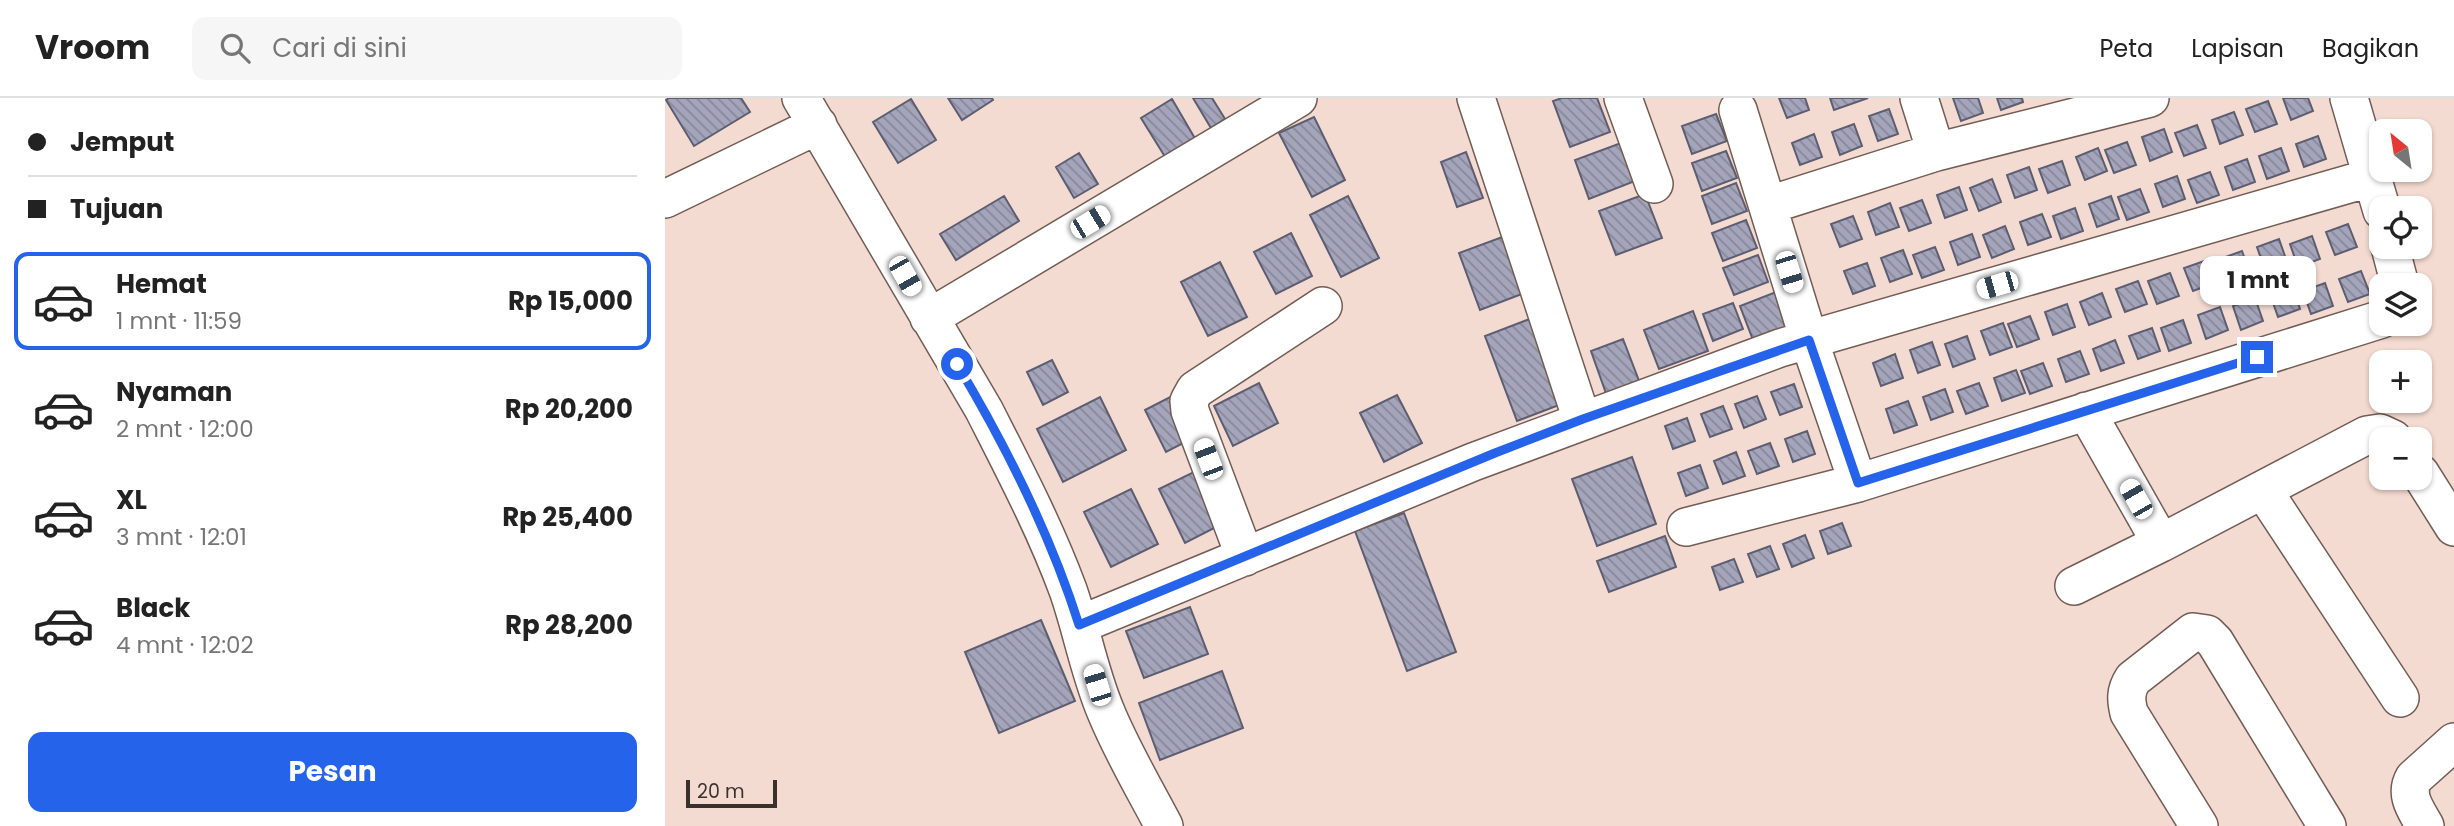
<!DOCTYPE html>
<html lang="id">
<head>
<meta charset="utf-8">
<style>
	:root { --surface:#fff; --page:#f6f6f6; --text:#222; --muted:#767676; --line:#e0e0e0; --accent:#2563eb }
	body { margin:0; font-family:Poppins,sans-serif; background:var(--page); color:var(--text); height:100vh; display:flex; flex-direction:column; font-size:26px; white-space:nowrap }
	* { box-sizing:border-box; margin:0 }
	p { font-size:23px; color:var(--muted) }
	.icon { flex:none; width:38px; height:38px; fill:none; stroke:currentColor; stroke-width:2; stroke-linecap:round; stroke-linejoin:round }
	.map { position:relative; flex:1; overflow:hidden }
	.side { display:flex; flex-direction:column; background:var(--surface); width:665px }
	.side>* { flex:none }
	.top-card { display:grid; align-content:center; height:154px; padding:0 28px; background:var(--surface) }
	.needle { width:46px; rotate:330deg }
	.buttons { position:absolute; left:1704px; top:21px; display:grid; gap:14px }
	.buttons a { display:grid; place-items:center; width:63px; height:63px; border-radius:14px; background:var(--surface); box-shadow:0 2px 5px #0004; font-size:35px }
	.scale { position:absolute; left:21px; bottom:18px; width:91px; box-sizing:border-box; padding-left:7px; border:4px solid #3a302c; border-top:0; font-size:19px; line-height:24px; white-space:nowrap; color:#3a302c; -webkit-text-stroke:5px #f4dbd1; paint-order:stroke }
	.end { position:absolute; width:32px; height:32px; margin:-16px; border:9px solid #2563eb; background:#fff; box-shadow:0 0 0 4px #fff }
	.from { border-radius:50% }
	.bubble { position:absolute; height:49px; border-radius:14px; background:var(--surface); box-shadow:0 2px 5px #0004; font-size:23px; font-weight:700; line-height:49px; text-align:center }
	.car { position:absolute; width:21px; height:42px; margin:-21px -10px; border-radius:9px; box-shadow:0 0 5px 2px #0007; background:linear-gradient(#fff 24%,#345 0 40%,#fff 0 76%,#345 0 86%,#fff 0) }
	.top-card b { display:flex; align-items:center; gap:24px; height:66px; font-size:26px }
	.top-card b+b { border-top:2px solid var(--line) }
	.top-card i { width:18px; height:18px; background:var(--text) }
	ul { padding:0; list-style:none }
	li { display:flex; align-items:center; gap:21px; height:98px; margin:0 14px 10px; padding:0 14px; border:4px solid transparent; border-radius:14px }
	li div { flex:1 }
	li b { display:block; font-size:26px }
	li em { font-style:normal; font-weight:700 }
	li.on { border-color:var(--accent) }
	li>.icon { width:63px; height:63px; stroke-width:1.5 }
	.primary-button { display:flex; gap:14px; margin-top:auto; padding:14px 28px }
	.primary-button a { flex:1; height:80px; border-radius:14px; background:var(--accent); color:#fff; font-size:28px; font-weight:700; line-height:80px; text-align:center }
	header { display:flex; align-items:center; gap:42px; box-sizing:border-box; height:98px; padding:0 35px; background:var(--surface); border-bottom:2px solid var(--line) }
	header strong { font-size:33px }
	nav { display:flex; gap:38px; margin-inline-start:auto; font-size:24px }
	.search { width:490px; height:63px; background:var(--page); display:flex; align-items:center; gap:18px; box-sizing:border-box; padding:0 24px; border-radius:14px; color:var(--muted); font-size:26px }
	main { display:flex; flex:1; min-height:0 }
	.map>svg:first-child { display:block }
	.building { fill:url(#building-back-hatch); stroke:#5d5d71; stroke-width:2 }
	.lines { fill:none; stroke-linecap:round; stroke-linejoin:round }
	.minor-casing { stroke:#725c54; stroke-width:40 }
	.minor { stroke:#fff; stroke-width:37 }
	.route { stroke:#2563eb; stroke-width:9 }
</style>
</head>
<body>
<header>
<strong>Vroom</strong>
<div class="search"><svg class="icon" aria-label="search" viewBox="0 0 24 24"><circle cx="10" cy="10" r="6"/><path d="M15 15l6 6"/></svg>Cari di sini</div>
<nav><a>Peta</a><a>Lapisan</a><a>Bagikan</a></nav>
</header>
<main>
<section class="side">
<div class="top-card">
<b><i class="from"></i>Jemput</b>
<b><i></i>Tujuan</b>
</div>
<ul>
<li class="on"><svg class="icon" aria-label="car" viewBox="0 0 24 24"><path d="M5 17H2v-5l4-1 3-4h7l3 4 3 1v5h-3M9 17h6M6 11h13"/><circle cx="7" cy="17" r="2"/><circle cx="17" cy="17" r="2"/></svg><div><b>Hemat</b><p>1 mnt · 11:59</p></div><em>Rp 15,000</em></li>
<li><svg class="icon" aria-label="car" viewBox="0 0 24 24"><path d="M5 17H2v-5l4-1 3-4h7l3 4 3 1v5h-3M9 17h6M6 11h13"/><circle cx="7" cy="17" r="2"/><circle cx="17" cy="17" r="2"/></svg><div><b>Nyaman</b><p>2 mnt · 12:00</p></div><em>Rp 20,200</em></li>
<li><svg class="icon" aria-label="car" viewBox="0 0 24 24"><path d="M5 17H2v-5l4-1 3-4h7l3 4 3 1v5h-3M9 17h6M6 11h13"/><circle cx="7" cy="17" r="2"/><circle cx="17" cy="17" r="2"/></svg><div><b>XL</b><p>3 mnt · 12:01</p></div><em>Rp 25,400</em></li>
<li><svg class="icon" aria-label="car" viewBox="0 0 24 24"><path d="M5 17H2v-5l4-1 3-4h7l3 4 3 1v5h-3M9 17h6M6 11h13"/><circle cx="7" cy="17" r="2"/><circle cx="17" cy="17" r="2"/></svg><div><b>Black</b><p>4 mnt · 12:02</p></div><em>Rp 28,200</em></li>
</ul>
<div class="primary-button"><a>Pesan</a></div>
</section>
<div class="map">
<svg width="1789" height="728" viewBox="0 0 1789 728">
	<defs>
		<pattern id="building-back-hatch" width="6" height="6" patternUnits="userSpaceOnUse" patternTransform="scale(1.75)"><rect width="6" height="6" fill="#a4a5bb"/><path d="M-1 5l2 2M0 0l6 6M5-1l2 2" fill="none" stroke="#878798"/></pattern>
	</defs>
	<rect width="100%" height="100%" fill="#f4dbd1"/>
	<path class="building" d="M4,0H76L85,14L29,48L1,2Z
		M283,0H327L328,2L297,22Z
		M528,0H547L560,21L546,30Z
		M897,0H932L945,34L905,49L888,3Z
		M1114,0H1140L1144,12L1122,20Z
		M1165,0H1203L1169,12Z
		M1288,0H1313L1318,15L1296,23Z
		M1332,0H1357L1358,4L1336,12Z
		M1618,0H1643L1648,13L1626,22Z
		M246,1L271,42L233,65L208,24Z
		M507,1L532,44L502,62L476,20Z
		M1603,3L1612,26L1590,34L1581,11Z
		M1224,11L1233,36L1213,43L1204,18Z
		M1569,14L1578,37L1555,46L1547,22Z
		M1051,16L1062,43L1027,56L1017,28Z
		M649,19L680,82L647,99L614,35Z
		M1189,26L1197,48L1175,57L1167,34Z
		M1532,27L1541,50L1519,58L1510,35Z
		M1499,31L1507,54L1485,63L1477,39Z
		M1149,36L1157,59L1135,67L1127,45Z
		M1653,38L1661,61L1639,69L1631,46Z
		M1462,44L1471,67L1449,75L1440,52Z
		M956,45L970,83L924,101L910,62Z
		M1433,50L1442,73L1420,82L1411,59Z
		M1616,50L1624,73L1602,81L1594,58Z
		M1061,53L1072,80L1037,93L1027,65Z
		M801,54L818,100L792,109L776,64Z
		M414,55L433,86L409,100L391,69Z
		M1582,61L1590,84L1568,92L1560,69Z
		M1397,63L1405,87L1383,95L1374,71Z
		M1364,69L1372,92L1350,100L1342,77Z
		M1545,74L1554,97L1532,105L1523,82Z
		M1512,78L1520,101L1498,109L1490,86Z
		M1327,81L1336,104L1314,113L1305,90Z
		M1071,85L1082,113L1047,126L1037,98Z
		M1294,89L1302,112L1280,120L1272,97Z
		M1475,91L1484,114L1462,122L1453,99Z
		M980,96L997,140L951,157L934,113Z
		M339,98L354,123L291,162L275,136Z
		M683,98L714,160L676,179L645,117Z
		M1446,98L1454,121L1432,129L1424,106Z
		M1257,102L1266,125L1244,133L1235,110Z
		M1225,105L1234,129L1211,137L1203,114Z
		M1410,110L1418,133L1396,141L1388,118Z
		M1377,116L1386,139L1363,147L1355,124Z
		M1188,118L1197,141L1175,149L1166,126Z
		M1081,122L1092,150L1058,163L1047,135Z
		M1683,126L1692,149L1670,157L1661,134Z
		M1340,128L1349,151L1327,160L1318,137Z
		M626,135L647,178L611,196L589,154Z
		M848,135L870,191L815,212L794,155Z
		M1307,136L1315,159L1293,167L1285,144Z
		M1647,138L1655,161L1633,169L1625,146Z
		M1614,141L1622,164L1600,172L1592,149Z
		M1270,149L1279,172L1257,180L1248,157Z
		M1238,152L1247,176L1225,184L1216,160Z
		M1577,153L1585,176L1563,185L1555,161Z
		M1093,157L1103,184L1069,197L1058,170Z
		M1542,162L1550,185L1528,193L1519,170Z
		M555,164L582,219L543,238L516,184Z
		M1202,165L1210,188L1188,196L1179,173Z
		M1696,173L1705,196L1683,204L1674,181Z
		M1505,175L1514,198L1492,206L1483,183Z
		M1473,183L1482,206L1460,214L1451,191Z
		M1660,185L1668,208L1646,216L1638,193Z
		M1627,188L1635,211L1613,219L1605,196Z
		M1111,194L1124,228L1088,242L1075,208Z
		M1437,195L1446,219L1424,227L1415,204Z
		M1590,200L1598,223L1576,232L1568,208Z
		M1068,205L1078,231L1048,243L1038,216Z
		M1402,206L1410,229L1388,237L1380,214Z
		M1555,209L1563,232L1541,241L1533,217Z
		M1028,213L1043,253L994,271L979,232Z
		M1365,218L1374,241L1352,249L1343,226Z
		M870,219L902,304L852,323L820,238Z
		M1518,222L1526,245L1504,253L1496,230Z
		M1338,225L1347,249L1325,257L1316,233Z
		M1487,230L1495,253L1473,261L1464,238Z
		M1302,238L1310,261L1288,269L1280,246Z
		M958,241L976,288L943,301L926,253Z
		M1450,242L1459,265L1436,273L1428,251Z
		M1267,244L1275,267L1253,275L1245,252Z
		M1415,253L1424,276L1401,284L1393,261Z
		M1230,256L1238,280L1216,288L1208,265Z
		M387,262L403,294L378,307L362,274Z
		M1378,265L1387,288L1365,296L1356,273Z
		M1351,272L1360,295L1337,303L1329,280Z
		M594,285L613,325L568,348L549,308Z
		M1314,285L1323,308L1301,316L1292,293Z
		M1129,286L1137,309L1115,317L1106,294Z
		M1280,291L1288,314L1266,322L1258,299Z
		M509,297L530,339L501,354L480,312Z
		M732,297L757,345L719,364L695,315Z
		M1092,298L1101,321L1079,330L1070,306Z
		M435,299L461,352L398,384L372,331Z
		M1243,303L1252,327L1229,335L1221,311Z
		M1058,308L1067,331L1045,339L1036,316Z
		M1022,320L1030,343L1008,351L1000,328Z
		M1142,333L1150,356L1128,364L1120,341Z
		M1105,345L1114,368L1092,376L1083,353Z
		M1071,354L1080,378L1058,386L1049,363Z
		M967,359L991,426L932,448L907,381Z
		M1035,367L1043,390L1021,398L1013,375Z
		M531,373L557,426L520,445L494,391Z
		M466,391L493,446L446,469L419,414Z
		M739,415L791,554L742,573L690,433Z
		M1177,425L1186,448L1163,456L1155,433Z
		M1140,437L1149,460L1127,469L1118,446Z
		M1000,438L1011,469L944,494L932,463Z
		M1105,448L1114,471L1092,479L1083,456Z
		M1069,461L1078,484L1055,492L1047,469Z
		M525,509L543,556L479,580L461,533Z
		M376,522L410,603L334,635L300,554Z
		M557,573L578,630L495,662L474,605Z"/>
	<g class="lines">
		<defs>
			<path id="minor" d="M136,0L319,312C349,371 380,430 403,492C417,532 424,574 441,614C457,653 479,690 499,728
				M811,0L917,322
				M958,0L989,86
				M1254,0L1271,54
				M1684,0L1717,113
				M1073,12L1144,242L1193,385
				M0,101L153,27
				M1104,107L1271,54L1485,0
				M1725,149L1735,187
				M264,220L633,0
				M1421,313L1496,445L1702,337L1715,335L1728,341
				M1755,375L1789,429
				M1598,392L1735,600
				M1021,429L1193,385L1717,221
				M580,459L525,313L524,303L530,292L658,208
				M1409,488L1496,445
				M414,527L808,364L1115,250L1708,79
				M1534,728L1464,615C1461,602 1460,593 1468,581L1528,534L1542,536L1550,544L1662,728
				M1760,728C1751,712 1739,697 1749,680L1789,644"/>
		</defs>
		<use href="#minor" class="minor-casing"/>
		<use href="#minor" class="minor"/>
	</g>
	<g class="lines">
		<path class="route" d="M292,266C341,348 385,435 414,527L830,355L918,321L1144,242L1193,385L1592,259"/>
	</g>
</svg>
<div class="buttons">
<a><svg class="needle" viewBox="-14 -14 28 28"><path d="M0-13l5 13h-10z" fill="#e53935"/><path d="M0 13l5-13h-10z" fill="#767676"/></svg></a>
<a><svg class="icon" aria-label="locate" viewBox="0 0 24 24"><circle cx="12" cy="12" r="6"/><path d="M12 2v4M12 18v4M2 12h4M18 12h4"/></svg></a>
<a><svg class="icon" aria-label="layers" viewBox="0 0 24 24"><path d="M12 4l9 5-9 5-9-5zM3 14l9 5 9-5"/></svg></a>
<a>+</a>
<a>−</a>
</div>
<div class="scale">20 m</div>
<i class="end from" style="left:292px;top:266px"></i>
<i class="end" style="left:1592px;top:259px"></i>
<div class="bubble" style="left:1535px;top:158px;width:116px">1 mnt</div>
<i class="car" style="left:425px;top:124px;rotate:59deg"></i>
<i class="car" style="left:1124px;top:174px;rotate:163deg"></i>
<i class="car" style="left:240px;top:178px;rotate:150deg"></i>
<i class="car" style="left:1332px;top:187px;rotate:254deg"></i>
<i class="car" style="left:543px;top:361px;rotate:339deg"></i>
<i class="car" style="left:1471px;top:401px;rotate:330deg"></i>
<i class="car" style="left:432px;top:587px;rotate:343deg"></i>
</div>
</main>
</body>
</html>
